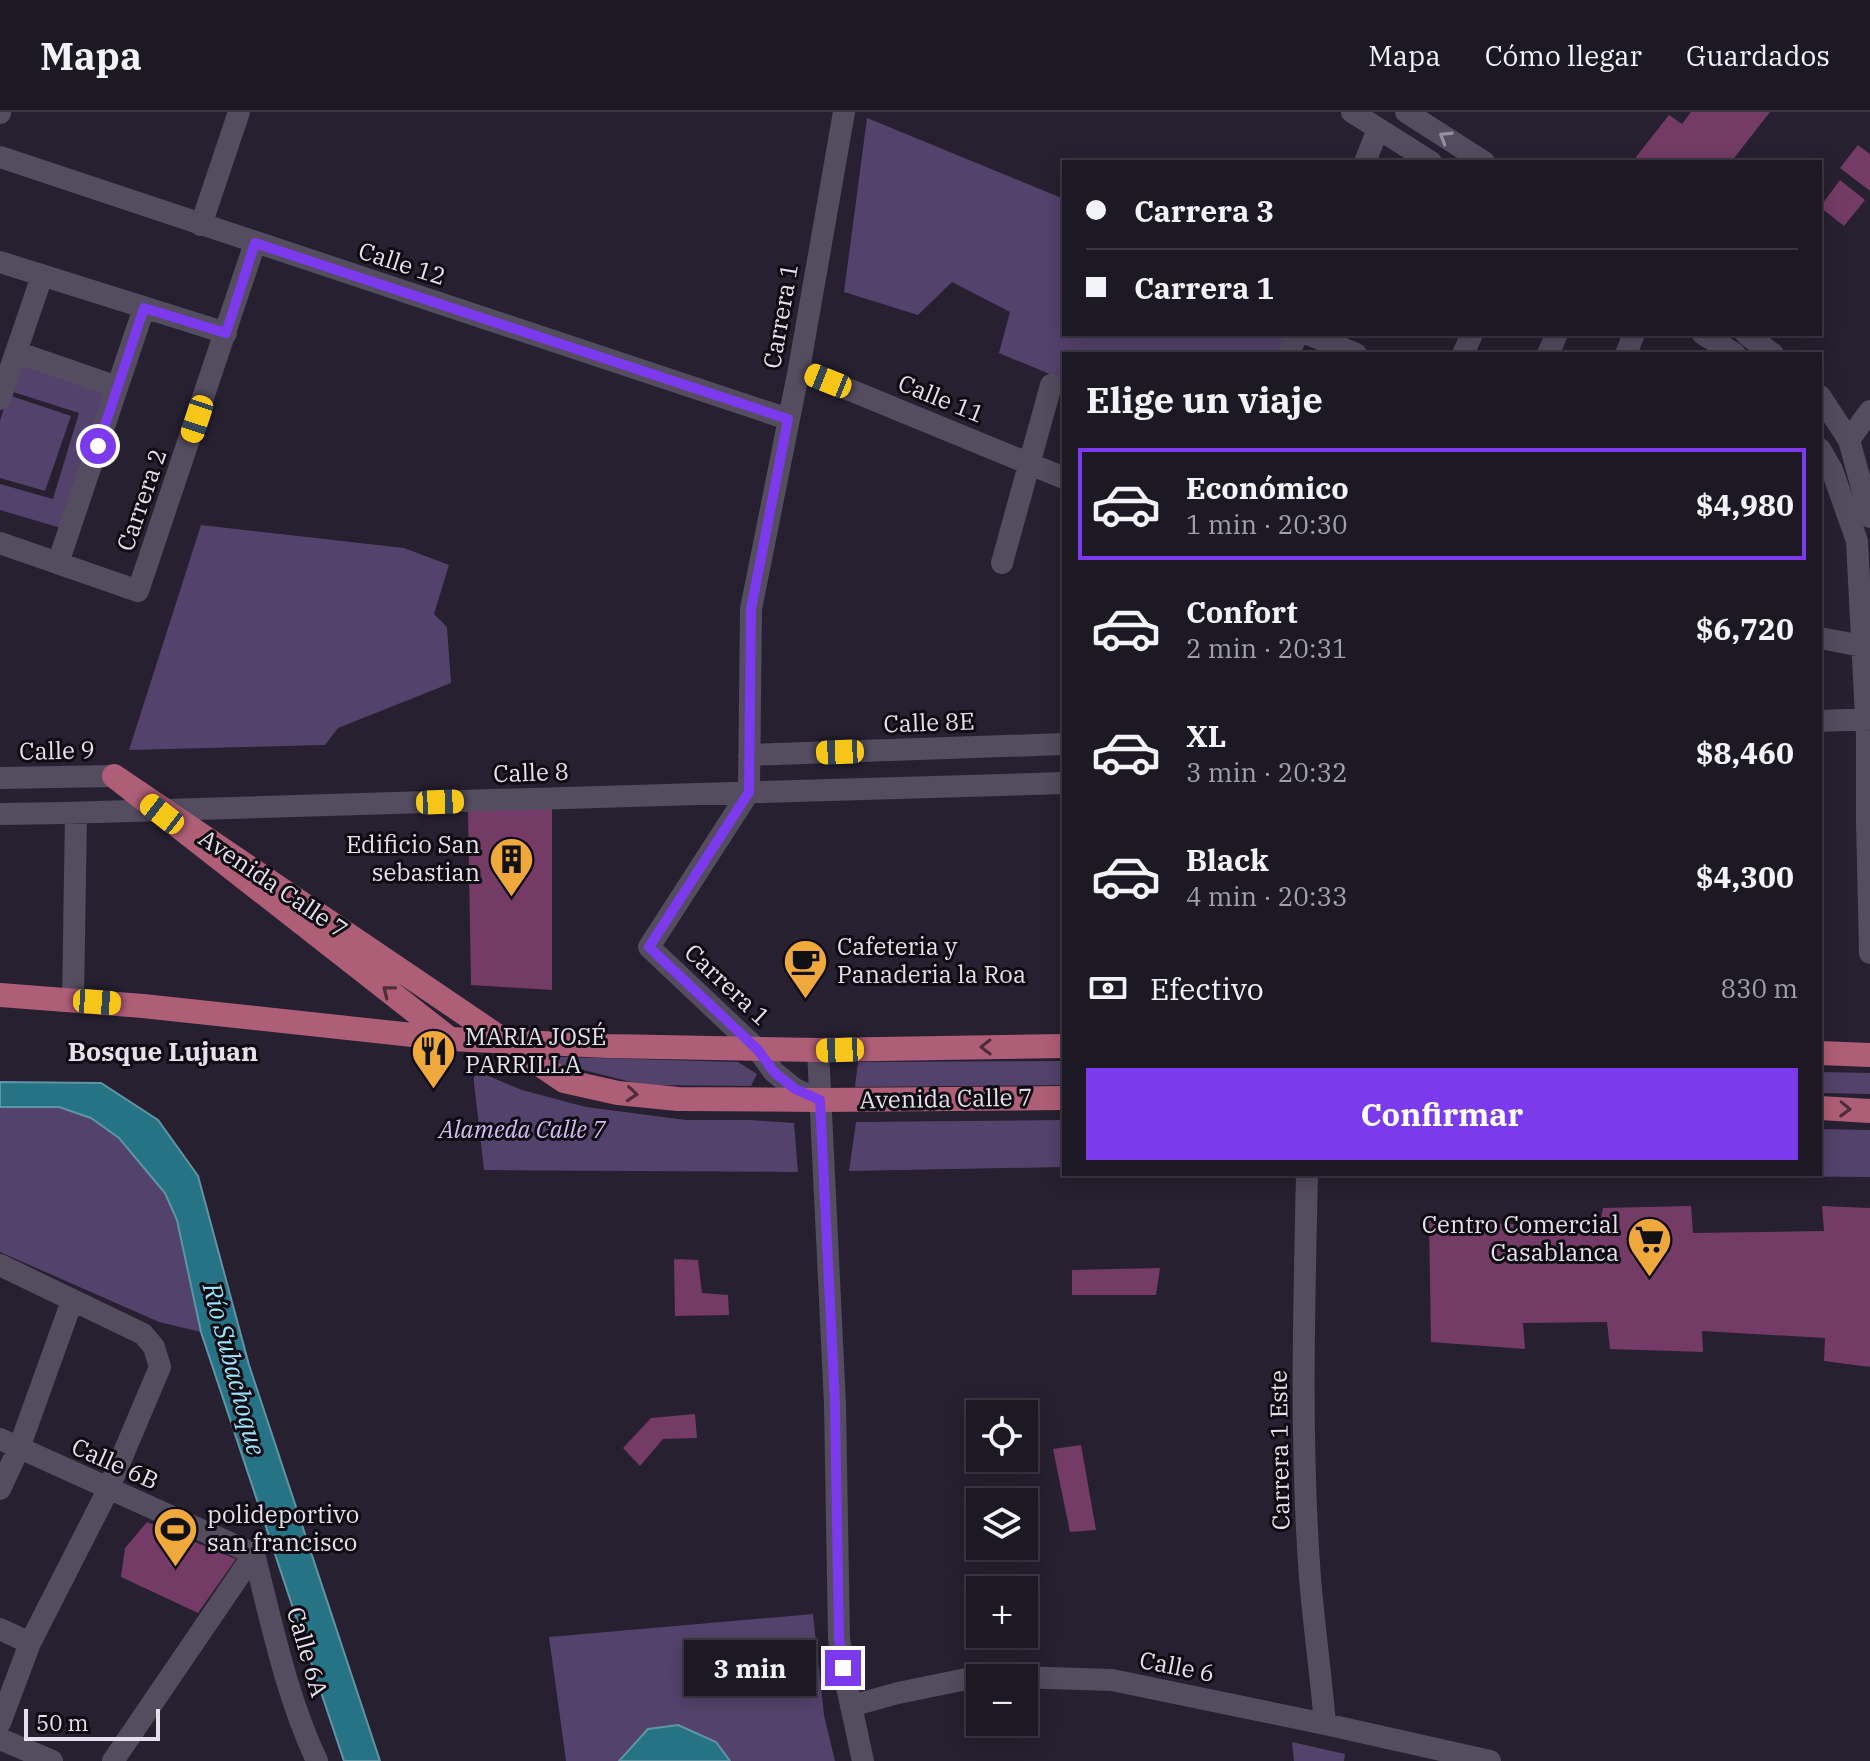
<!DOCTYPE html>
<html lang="es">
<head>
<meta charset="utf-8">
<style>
	:root { --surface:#1c1824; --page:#25212c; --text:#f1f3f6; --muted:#a0a0a6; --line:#3a3741; --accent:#7c3aed }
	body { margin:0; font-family:"IBM Plex Serif",serif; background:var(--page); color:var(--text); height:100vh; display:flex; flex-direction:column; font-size:30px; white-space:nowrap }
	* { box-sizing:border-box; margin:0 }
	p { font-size:26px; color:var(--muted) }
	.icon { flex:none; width:44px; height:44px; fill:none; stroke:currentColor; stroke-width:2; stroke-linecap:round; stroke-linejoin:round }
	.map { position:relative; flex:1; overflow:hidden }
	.sheet { position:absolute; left:1062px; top:240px; width:760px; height:824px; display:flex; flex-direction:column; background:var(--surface); border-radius:0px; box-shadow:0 4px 20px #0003,0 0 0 2px var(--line) }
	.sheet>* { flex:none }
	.guide { position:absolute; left:1062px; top:48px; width:760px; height:176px; border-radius:0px; box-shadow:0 4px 20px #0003,0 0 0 2px var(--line); display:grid; align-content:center; height:176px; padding:0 24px; background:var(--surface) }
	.controls { position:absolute; left:966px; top:1288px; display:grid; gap:16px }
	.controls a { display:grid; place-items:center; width:72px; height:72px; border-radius:0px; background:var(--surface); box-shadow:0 4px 20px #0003,0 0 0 2px var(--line); font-size:40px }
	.scale { position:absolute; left:24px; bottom:20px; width:136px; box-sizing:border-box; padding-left:8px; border:4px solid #e5e0ec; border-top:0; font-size:22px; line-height:28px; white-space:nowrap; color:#e5e0ec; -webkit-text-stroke:6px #0e0b12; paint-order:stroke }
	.end { position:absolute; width:36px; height:36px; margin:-18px; border:10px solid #7c3aed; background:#fff; box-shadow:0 0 0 4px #fff }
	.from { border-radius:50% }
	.bubble { position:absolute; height:56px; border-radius:0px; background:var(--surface); box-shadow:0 4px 20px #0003,0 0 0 2px var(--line); font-size:26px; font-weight:700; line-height:56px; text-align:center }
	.car { position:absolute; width:24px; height:48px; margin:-24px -12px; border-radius:10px; box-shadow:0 0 6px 2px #0007; background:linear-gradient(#f5c518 24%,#345 0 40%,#f5c518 0 76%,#345 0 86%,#f5c518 0) }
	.guide b { display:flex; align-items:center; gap:28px; height:76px; font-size:30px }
	.guide b+b { border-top:2px solid var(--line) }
	.guide i { width:20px; height:20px; background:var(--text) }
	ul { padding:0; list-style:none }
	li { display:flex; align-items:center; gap:24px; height:112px; margin:0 16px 12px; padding:0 8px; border:4px solid transparent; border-radius:0px }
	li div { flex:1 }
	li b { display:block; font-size:30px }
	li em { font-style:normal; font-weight:700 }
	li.active { border-color:var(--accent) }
	li>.icon { width:72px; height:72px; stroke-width:1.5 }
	h2 { padding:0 24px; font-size:36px; line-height:96px }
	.pay { display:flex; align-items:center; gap:20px; height:88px; padding:0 24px; font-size:30px }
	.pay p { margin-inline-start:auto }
	.primary-button { display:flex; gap:16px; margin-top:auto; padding:16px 24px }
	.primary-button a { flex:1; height:92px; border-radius:0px; background:var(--accent); color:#fff; font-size:32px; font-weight:700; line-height:92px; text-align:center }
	header { display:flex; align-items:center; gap:48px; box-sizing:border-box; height:112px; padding:0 40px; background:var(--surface); border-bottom:2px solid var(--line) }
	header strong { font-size:38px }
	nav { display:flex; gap:44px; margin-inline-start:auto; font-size:28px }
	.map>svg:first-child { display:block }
	.green { fill:#53426b }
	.water { fill:#277386; stroke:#6094a5; stroke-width:2 }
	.building { fill:#743b66 }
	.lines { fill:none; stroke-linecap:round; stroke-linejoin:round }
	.minor { stroke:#544c5f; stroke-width:22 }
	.major { stroke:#af5e77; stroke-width:24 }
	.oneway { stroke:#958f9e }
	.oneway2 { stroke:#4e2c3a }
	.route { stroke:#7c3aed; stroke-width:10 }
	.labels { text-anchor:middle; stroke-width:6; stroke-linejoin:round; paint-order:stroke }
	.street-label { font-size:24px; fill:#e5e0ec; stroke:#0e0b12 }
	.poi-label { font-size:24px; fill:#e5e0ec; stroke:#0e0b12; text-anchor:start }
	.park-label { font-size:24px; font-style:italic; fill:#d3bef3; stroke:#0e0b12 }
	.neighbourhood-label { font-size:26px; font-weight:bold; fill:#e5e0ec; stroke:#0e0b12 }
	.water-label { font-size:26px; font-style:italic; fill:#9ee6fb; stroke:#0e0b12 }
</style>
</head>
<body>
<header>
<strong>Mapa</strong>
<nav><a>Mapa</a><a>Cómo llegar</a><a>Guardados</a></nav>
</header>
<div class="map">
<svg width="1870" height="1649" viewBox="0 0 1870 1649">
	<rect width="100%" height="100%" fill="#262030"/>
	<path class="green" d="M867,6L1064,87V222H1285L1278,242H1064V268L999,241L1010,200L952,170L918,203L844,180Z
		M19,251L105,281L61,416L0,398V372L53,387L79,301L10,279Z
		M8,283L71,304L45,379L0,366V309Z
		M201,413L404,436L449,453L434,502L447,515L451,571L338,616L325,633L129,638Z
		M528,944L738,950L757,962L751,974L643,973Z
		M1064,949V973L855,975L858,950Z
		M1820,960L1870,961V982L1820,981Z
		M481,961L522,978L586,995L686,1008H751L794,1011L798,1060L484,1058L474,971V965Z
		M0,995H59L91,1006L119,1026L165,1081L177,1108L201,1220L159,1210L0,1140Z
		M1064,1008V1055L849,1059L856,1010Z
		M1820,1017L1870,1018V1065L1486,1062H1820Z
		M813,1502L824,1603L835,1649H730L716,1630L648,1618L619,1649H566L549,1525Z
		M1292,1630L1345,1642L1344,1649H1294Z"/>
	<path class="water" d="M0,970L101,971L158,1008L198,1064L249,1253L380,1649H344L201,1220L177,1108L165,1081L119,1026L91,1006L59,995H0Z
		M678,1613L716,1630L730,1649H619L648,1617Z"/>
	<path class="building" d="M1691,0H1770L1731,50H1642L1636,45L1669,3L1682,12Z
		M1858,33L1870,42V79L1840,56Z
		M1840,68L1865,88L1844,114L1820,95Z
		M552,692V878L471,873L468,699Z
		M1691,1094L1693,1121L1824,1119L1822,1094L1870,1096V1255L1824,1249L1825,1226L1702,1219L1703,1240L1610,1237L1607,1210L1523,1211L1525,1237L1431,1230L1429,1108L1513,1112L1516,1121H1598L1603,1096Z
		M674,1147L698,1148L702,1181L728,1183L729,1203L675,1204Z
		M1160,1156L1156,1183H1072V1158Z
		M695,1302L697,1326L663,1327L640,1354L623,1336L651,1306Z
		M1081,1333L1096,1418L1070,1420L1053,1337Z
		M147,1410L236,1447L198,1501L121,1465L125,1436Z"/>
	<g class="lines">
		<path class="minor" d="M1352,0L1431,50
			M1406,0L1484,50
			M0,1V0
			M0,45L788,307
			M1365,50L1378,17
			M201,113L239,0
			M0,150L226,221
			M1308,222L1356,242
			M1703,222L1735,242
			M1746,222L1773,242
			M16,240L117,275
			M1289,242L1297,222
			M1463,242L1472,222
			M1548,242L1557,222
			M1626,242L1634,222
			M799,257L1064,366
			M1820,284L1849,328L1870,405
			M0,287L42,164
			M1849,328L1870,299
			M1820,337L1832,358L1857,429L1867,625V709L1870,841
			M0,431L138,479L255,131
			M58,451L144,196
			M1002,451L1051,273
			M1820,526L1862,534
			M1820,609L1870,607
			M749,643L1064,632
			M0,666L114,664
			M0,702L64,701L1064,671
			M73,889L76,701
			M818,938L835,1292L839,1526L843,1556L863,1649
			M820,988L795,977L774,960L758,938L649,835L749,680L751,497L799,257L844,0
			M1307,1062C1304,1196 1300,1331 1310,1466C1314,1515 1321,1563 1325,1612
			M0,1153L143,1222L154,1235L160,1255L108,1378L30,1531L0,1611
			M0,1327L254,1442
			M0,1377L19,1336L72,1189
			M254,1442C272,1512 286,1583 317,1649
			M0,1517L30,1531
			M851,1594L898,1581L981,1564L1112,1568L1325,1612L1490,1649
			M0,1627L52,1649
			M113,1649L254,1442"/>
		<path class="major" d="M0,883L143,894L450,927L608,934L818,938L1064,934
			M450,927L114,664L564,969L618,981L678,987L820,988L1064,986
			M1820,941L1870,943
			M1820,996L1870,999"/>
	</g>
	<defs><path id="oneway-chevron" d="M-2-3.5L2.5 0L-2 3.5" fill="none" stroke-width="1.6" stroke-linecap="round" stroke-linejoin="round" transform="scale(2)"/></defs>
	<use class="oneway" href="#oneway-chevron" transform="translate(1445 25) rotate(-148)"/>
	<g class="oneway2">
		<use href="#oneway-chevron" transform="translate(388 879) rotate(-142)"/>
		<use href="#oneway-chevron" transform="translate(986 935) rotate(179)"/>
		<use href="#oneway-chevron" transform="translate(632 982) rotate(5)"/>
		<use href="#oneway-chevron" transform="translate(1845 997) rotate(2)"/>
	</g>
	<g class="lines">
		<path class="route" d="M98,334L144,196L226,221L255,131L788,307L751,497L749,680L649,835L758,938L774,960L795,977L820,988L835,1292L839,1526L843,1556"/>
	</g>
	<defs>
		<symbol id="building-pin" viewBox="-11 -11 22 30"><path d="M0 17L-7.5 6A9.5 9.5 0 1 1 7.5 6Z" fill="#eea83c" stroke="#0e0b12"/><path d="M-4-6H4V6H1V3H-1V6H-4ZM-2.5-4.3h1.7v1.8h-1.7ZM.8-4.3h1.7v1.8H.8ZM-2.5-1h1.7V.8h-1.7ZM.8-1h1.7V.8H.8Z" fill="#111"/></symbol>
		<symbol id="cafe-pin" viewBox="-11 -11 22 30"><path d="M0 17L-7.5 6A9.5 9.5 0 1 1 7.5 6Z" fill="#eea83c" stroke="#0e0b12"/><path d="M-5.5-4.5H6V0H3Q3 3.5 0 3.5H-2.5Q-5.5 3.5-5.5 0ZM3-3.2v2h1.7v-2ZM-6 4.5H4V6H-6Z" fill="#111"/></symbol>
		<symbol id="restaurant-pin" viewBox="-11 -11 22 30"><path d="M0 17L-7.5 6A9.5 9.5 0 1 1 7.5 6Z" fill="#eea83c" stroke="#0e0b12"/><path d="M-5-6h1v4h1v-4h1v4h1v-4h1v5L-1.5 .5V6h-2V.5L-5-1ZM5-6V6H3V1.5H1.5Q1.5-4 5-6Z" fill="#111"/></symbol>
		<symbol id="supermarket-pin" viewBox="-11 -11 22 30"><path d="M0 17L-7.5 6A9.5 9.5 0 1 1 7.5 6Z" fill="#eea83c" stroke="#0e0b12"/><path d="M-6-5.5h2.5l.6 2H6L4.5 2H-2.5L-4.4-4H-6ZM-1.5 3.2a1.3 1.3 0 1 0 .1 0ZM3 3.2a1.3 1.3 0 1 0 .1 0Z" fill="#111"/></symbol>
		<symbol id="stadium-pin" viewBox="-11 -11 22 30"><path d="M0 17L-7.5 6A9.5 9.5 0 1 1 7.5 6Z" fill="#eea83c" stroke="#0e0b12"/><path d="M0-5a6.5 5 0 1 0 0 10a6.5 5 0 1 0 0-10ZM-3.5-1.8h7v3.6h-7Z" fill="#111"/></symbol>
	</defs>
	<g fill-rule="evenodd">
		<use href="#building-pin" x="486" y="722" width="51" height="69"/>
		<use href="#cafe-pin" x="780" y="824" width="51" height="69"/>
		<use href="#restaurant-pin" x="408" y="914" width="51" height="69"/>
		<use href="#supermarket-pin" x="1624" y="1102" width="51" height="69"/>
		<use href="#stadium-pin" x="150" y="1392" width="51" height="69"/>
	</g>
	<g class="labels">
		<g class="street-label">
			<text transform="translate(402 152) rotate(18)" y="8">Calle 12</text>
			<text transform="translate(781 204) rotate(-80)" y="8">Carrera 1</text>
			<text transform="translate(941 287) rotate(22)" y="8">Calle 11</text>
			<text transform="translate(142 388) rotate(-71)" y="8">Carrera 2</text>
			<text transform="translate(929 611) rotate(-2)" y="8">Calle 8E</text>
			<text transform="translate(57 639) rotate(-1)" y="8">Calle 9</text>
			<text transform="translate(531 661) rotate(-2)" y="8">Calle 8</text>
			<text transform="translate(273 772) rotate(34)" y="8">Avenida Calle 7</text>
			<text transform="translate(727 873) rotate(43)" y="8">Carrera 1</text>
			<text transform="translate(946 987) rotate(-1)" y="8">Avenida Calle 7</text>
			<text transform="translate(1280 1338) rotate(-91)" y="8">Carrera 1 Este</text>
			<text transform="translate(115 1352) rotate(24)" y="8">Calle 6B</text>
			<text transform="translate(307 1540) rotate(74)" y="8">Calle 6A</text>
			<text transform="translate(1177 1555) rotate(11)" y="8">Calle 6</text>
		</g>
		<g class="poi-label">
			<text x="480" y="741" text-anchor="end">Edificio San<tspan x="480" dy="28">sebastian</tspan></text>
			<text x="837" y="843">Cafeteria y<tspan x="837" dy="28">Panaderia la Roa</tspan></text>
			<text x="465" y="933">MARIA JOSÉ<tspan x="465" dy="28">PARRILLA</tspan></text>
			<text x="1619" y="1121" text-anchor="end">Centro Comercial<tspan x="1619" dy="28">Casablanca</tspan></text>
			<text x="207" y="1411">polideportivo<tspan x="207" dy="28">san francisco</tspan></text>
		</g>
		<g class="park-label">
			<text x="522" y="1026">Alameda Calle 7</text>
		</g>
		<g class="neighbourhood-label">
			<text x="163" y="949">Bosque Lujuan</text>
		</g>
		<g class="water-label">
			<text transform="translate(234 1257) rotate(75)" y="9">Río Subachoque</text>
		</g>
	</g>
</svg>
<div class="controls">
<a><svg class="icon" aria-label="locate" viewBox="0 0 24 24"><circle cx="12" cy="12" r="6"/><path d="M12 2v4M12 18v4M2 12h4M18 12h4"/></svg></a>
<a><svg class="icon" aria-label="layers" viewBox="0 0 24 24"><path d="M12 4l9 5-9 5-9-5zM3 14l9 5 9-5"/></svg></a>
<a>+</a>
<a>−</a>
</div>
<div class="scale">50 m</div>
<i class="end from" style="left:98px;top:334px"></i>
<i class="end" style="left:843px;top:1556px"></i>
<div class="bubble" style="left:684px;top:1528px;width:132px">3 min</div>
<i class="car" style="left:828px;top:269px;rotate:292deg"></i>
<i class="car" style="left:197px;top:307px;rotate:198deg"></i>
<i class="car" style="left:840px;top:640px;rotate:268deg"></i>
<i class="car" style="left:440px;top:690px;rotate:88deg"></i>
<i class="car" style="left:162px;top:702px;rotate:308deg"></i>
<i class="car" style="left:97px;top:890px;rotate:94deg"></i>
<i class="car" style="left:840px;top:938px;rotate:268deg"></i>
<div class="guide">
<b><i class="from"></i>Carrera 3</b>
<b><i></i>Carrera 1</b>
</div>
<section class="sheet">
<h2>Elige un viaje</h2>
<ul>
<li class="active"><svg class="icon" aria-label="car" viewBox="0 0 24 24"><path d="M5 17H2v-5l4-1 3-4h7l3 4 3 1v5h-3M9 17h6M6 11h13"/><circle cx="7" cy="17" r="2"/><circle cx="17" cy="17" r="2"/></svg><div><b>Económico</b><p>1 min · 20:30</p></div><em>$4,980</em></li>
<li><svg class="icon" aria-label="car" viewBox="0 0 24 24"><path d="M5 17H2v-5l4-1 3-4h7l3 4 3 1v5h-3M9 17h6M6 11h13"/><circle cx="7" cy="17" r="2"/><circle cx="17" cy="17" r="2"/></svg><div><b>Confort</b><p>2 min · 20:31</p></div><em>$6,720</em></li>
<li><svg class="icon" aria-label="car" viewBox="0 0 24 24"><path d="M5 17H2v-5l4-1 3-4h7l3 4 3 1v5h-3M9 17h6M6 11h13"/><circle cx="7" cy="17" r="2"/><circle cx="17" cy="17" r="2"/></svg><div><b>XL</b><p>3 min · 20:32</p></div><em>$8,460</em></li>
<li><svg class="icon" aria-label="car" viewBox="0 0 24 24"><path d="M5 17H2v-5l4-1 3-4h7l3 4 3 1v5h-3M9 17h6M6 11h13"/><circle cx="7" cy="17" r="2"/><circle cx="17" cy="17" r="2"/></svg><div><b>Black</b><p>4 min · 20:33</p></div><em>$4,300</em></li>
</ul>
<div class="pay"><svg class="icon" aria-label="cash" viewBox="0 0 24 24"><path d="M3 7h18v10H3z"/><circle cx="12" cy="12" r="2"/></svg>Efectivo<p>830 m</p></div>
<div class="primary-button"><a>Confirmar</a></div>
</section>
</div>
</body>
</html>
